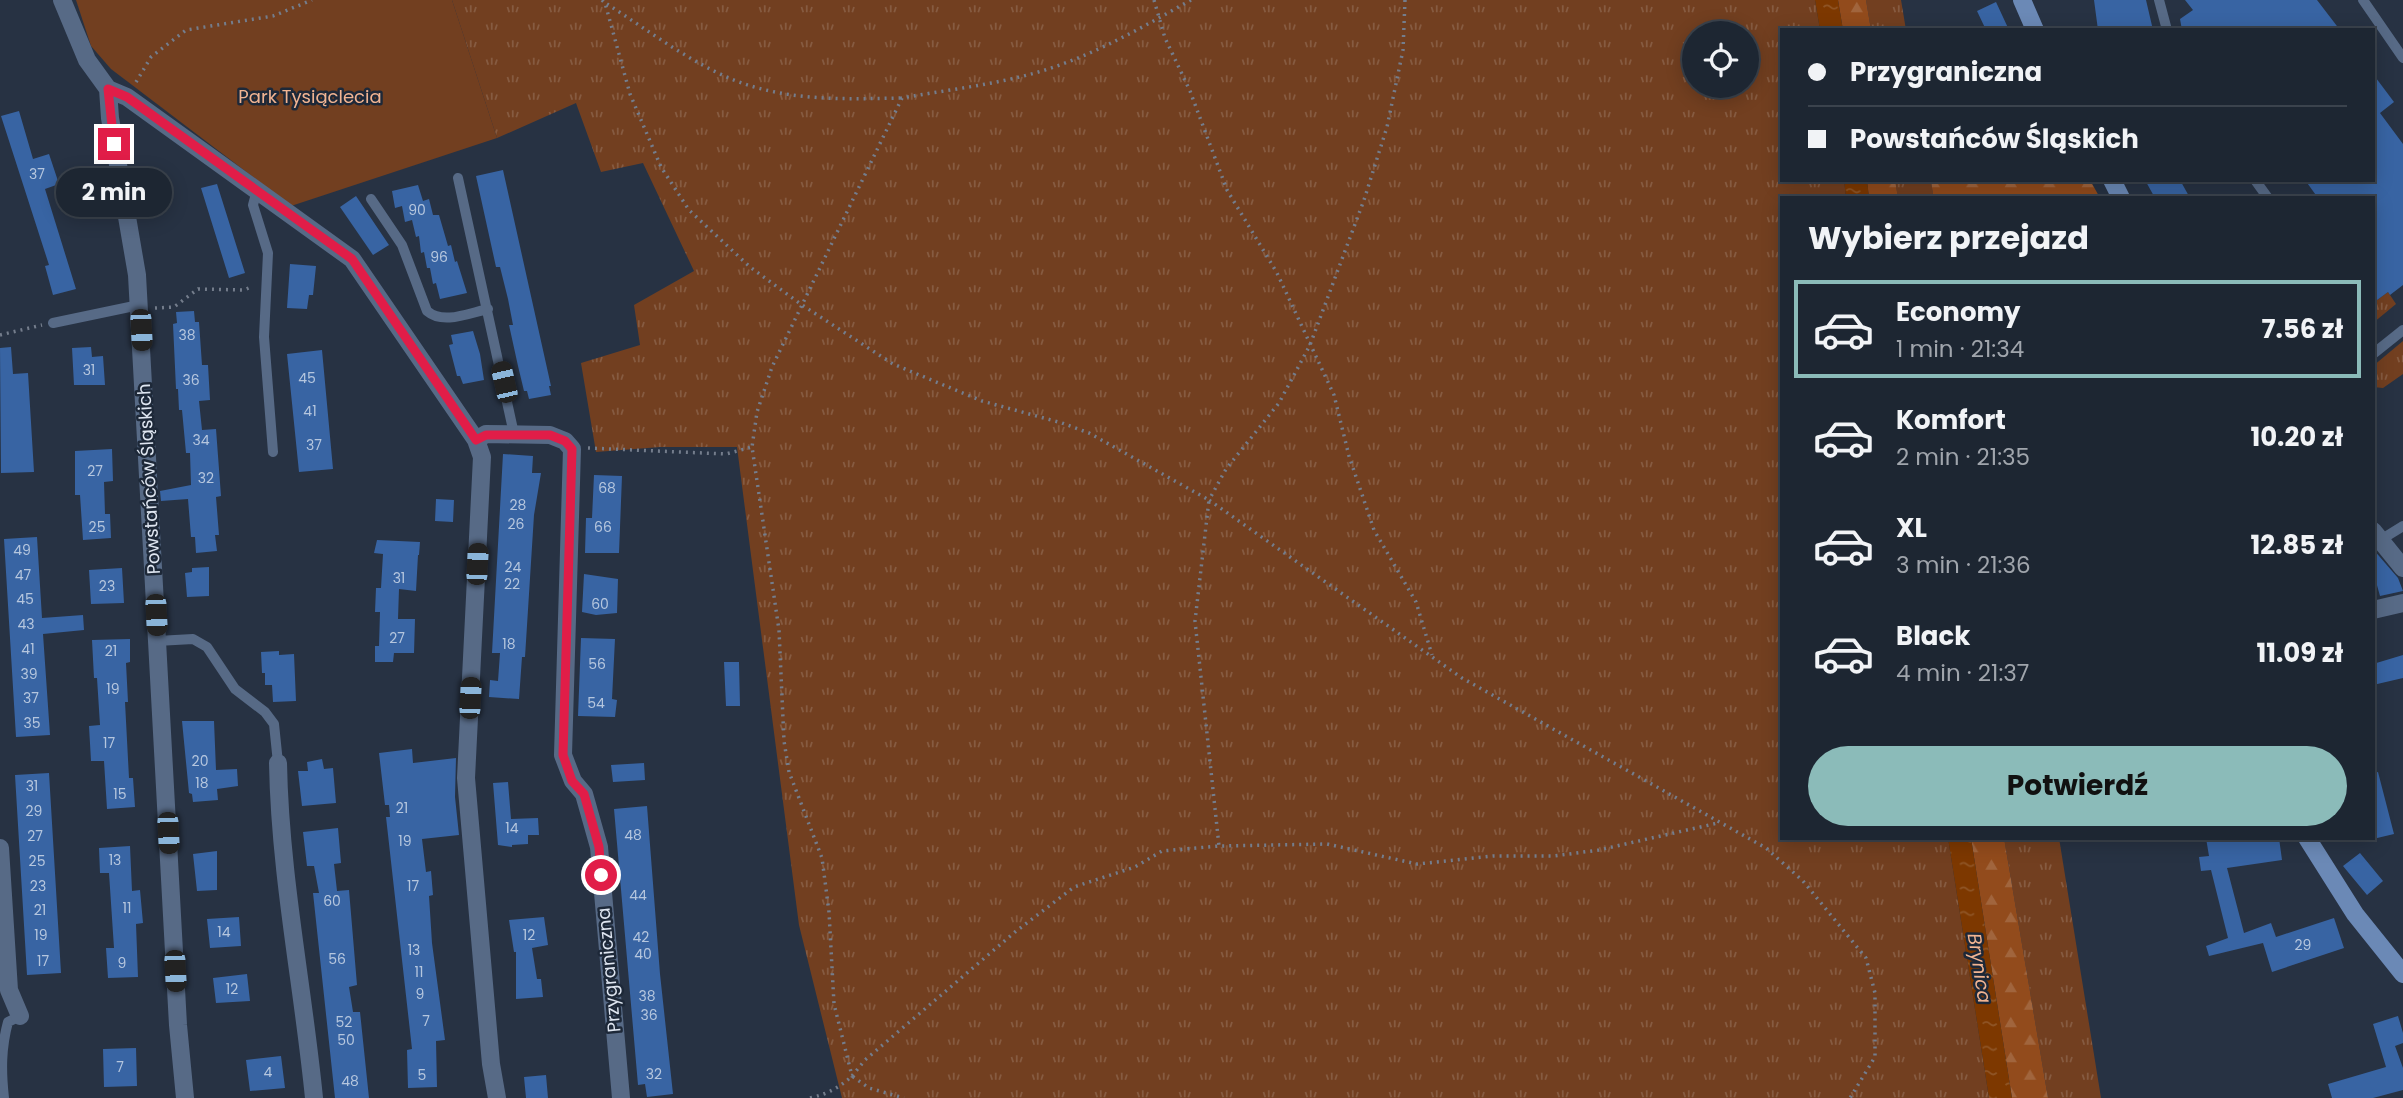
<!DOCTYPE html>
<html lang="pl">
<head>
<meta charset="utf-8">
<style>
	:root { --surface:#1d2632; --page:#2a323e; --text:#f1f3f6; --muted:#a0a5ac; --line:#3b434d; --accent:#8bbbb9 }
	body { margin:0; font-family:Poppins,sans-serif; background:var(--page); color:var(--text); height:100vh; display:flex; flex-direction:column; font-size:26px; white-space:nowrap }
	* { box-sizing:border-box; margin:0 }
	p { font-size:23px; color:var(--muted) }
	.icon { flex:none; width:38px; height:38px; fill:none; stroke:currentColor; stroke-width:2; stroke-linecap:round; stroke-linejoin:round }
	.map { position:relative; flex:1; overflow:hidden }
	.details { position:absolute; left:1780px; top:196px; width:595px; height:644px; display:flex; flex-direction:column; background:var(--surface); border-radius:0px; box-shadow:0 4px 18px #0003,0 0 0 2px var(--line) }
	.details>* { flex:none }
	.top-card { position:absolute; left:1780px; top:28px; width:595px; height:154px; border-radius:0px; box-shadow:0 4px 18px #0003,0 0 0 2px var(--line); display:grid; align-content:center; height:154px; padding:0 28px; background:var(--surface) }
	.fabs { position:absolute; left:1682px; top:21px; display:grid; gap:14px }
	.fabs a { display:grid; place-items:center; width:77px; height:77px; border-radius:50%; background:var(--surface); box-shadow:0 4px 18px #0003,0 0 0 2px var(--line); font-size:35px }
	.end { position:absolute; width:32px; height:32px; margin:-16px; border:9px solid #e11d48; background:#fff; box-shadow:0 0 0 4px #fff }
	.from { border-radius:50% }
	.bubble { position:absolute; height:49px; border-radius:24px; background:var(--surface); box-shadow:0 4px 18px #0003,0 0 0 2px var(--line); font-size:23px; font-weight:700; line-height:49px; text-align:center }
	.car { position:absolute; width:21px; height:42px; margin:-21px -10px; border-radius:9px; box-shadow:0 0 5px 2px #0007; background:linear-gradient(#222 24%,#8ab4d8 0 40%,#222 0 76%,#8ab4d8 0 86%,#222 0) }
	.top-card b { display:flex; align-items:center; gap:24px; height:66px; font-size:26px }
	.top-card b+b { border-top:2px solid var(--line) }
	.top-card i { width:18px; height:18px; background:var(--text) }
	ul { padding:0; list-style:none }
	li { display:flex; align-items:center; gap:21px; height:98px; margin:0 14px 10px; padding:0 14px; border:4px solid transparent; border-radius:0px }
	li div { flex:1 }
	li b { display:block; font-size:26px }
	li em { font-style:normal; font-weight:700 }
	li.selected { border-color:var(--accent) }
	li>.icon { width:63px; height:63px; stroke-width:1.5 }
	h2 { padding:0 28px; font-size:32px; line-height:84px }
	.action { display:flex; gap:14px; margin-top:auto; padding:14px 28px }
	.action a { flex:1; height:80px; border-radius:42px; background:var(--accent); color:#111; font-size:28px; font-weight:700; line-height:80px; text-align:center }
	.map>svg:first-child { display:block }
	.grass { fill:url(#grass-tufts); fill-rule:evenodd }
	.forest { fill:url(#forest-firs) }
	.park { fill:#723f20 }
	.water { fill:url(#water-ripples) }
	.building { fill:#3864a3 }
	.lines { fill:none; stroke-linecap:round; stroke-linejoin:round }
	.path { stroke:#747d8c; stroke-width:3.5; stroke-dasharray:2 5; stroke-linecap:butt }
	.lane { stroke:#576a86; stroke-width:10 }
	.street { stroke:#576a86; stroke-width:18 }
	.secondary { stroke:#6b89b6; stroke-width:18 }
	.route { stroke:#e11d48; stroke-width:9 }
	.labels { text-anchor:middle; stroke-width:5; stroke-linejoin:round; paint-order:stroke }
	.number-label { font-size:14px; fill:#b5c6de }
	.park-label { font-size:18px; fill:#f1b492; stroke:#1d2838 }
	.street-label { font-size:18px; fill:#dfe6f1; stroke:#1d2838 }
	.water-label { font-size:19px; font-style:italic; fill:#f2b592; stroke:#1d2838 }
</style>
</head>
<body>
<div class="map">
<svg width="2403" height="1098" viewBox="0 0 2403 1098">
	<defs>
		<pattern id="grass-tufts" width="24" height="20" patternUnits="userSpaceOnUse" patternTransform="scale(1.75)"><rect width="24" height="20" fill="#723f20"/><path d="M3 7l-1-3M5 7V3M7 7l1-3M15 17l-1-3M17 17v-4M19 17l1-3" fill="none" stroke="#865b41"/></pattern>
		<pattern id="forest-firs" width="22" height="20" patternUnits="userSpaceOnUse" patternTransform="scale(1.75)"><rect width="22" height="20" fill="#924b1c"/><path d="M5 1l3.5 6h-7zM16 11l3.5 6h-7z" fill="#a1653d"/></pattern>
		<pattern id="water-ripples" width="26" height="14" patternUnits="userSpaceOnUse" patternTransform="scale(1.75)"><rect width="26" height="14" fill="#7d3800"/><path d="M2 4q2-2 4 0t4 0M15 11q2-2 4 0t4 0" fill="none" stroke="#8f5526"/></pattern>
	</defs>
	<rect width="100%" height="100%" fill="#273243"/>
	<path class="grass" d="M452,0H1815L1820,30H1782V180H1844L1846,198H1782V838H1948L1989,1098H842L799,925L737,447H660L596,452L581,363L640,345L634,305L694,271L643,163L601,172L576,103L497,138ZM1694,33H1746V86H1694Z
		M1866,0H1901L1906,30H1871Z
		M1895,180H1931L1933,195L1943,198H1898Z
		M2388,292L2396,304L2373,323V303Z
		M2403,341V374L2383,388L2373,387V366Z
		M2004,838H2059L2101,1098H2048Z"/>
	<path class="forest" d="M1838,0H1866L1871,30H1843Z
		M1867,180H1895L1898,198H1869Z
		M1931,180H2090L2100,198H1943L1933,195Z
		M1971,838H2004L2048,1098H2012Z"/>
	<path class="park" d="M76,0H452L497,138L291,206L111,69L91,46Z"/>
	<path class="water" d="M1815,0H1838L1843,30H1820Z
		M1844,180H1867L1869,198H1846Z
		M1948,838H1971L2012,1098H1989Z"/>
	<path class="building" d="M2094,0H2146L2153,30H2098Z
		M2185,0H2317L2340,30H2182L2180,19L2193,10Z
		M1996,2L2009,30H1986L1977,11Z
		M2373,74L2394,102L2380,113L2403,144V285L2390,295L2388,292L2373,303V198H2318L2305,180H2373Z
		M19,111L33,159L49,154L59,184L45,189L76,289L53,295L45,266L49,265L1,116Z
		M503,170L551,386H549L551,395L529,399L527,391H524L518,366L509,325H513L508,299L500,267H496L476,176Z
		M2145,180H2180L2190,198H2155Z
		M217,184L245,273L229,278L201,188Z
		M418,185L423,201L429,199L433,215H439L448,246L451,245L455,262L457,261L467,293L440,299L436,283L433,284L430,268H427L424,252L421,253L419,236L416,237L412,220L405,222L402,206L395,208L392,191Z
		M356,196L389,245L373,255L340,207Z
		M290,264L316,266L313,295H309L307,309L287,308Z
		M194,311L195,322H199L202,365H208L210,400L199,401L202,430L216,429L221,496L216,497L219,535H215L217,551L196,553L195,537H191L188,499L161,501L160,491L191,485L190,453H186L182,410H179L178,389H176L173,324L177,323L176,312Z
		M473,331L480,354L484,380L463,384L460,376H457L449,345L453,344L451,335Z
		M11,347L13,374L28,373L34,472L1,473L0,348Z
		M91,347L92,357L103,356L105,385H74L72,348Z
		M322,350L333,469L299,472L287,354Z
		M112,449L113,481L104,482L105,514H110L111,538L83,540L80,495H75V451Z
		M503,454L533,456L532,473H541L534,515L525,657H522L519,699L489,697L490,680L498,681L500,653H492Z
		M594,475L622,476L619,553H585L586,518H592Z
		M436,499L454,500L453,522L435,521Z
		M37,537L42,618L83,615L84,630L43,634L50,735L16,737L4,539Z
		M377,540L420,542L419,555H412H418L416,591L399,589L398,619H415L414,653H394L393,662H375V646H379L380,612H375L376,588H381L383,554L374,553Z
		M2373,549L2398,578L2403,591L2380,596L2373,571Z
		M209,567V596L187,597L185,573L192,572V568Z
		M122,568L124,603L91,604L89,570Z
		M584,574L618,579L617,613L596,615L582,612Z
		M581,638L615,639L612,699L617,700L615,717L578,716Z
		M130,639V662L126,663L128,702H125L129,778H133L135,807L107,809L104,761H91L89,726L100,725L97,678H94L92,640Z
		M279,651V655L294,654L296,701L273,702L272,685H265V673H262L261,652Z
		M2403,655V678L2373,685V664Z
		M724,662H739L740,706H726Z
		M182,721H214L216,770L237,769L238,786L217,789L218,800L193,802L192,794L189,793Z
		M412,749L413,763L456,758L455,797L459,835L422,839L426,872L431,871L433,895L429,896L432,943L445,1040L436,1041L437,1087L408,1088L407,1050L412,1049L386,817H390L389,805H385L379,753Z
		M322,759L324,769L333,768L336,803L302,806L298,771H308L307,762Z
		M644,763L645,780L613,782L611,765Z
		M2378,772L2394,834L2373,839V773Z
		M49,773L61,973L27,975L15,775Z
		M508,782L511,819L538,818L539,835H528V844L512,845V847L498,845L493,783Z
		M647,806L660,974L673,1094L647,1097L645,1084L638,1085L614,809Z
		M338,828L341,863L334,864L337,891L349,890L357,985L349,987L353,1012H360L369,1098H335L313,893H319L314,866H307L303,832Z
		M2206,838H2279L2282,860L2227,868L2244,933L2271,923L2276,937L2334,918L2344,948L2272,972L2263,943L2209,956L2206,946L2228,938L2211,870L2201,871L2199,857L2209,856Z
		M130,846L132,891L140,890L143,923L136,924L138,977L108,978L106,948H114L109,873H100L99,848Z
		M217,851V890L197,891L193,854Z
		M2360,853L2383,881L2367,895L2343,866Z
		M239,917L241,946L210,948L207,919Z
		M544,917L548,945L532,948L537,979H541L543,997L516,999V952H514L509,920Z
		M247,974L250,1001L216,1003L213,978Z
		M2398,1016L2403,1033V1043L2395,1046L2403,1068V1090L2373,1098H2332L2328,1084L2386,1067L2373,1024Z
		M136,1048L137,1086L104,1087L103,1049Z
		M281,1056L285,1088L250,1091L246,1060Z
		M546,1075L548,1098H526L524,1077Z"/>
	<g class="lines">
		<path class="path" d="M602,0L605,3L630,94L661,167L689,210L750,267L802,305L893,364L982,401L1062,423L1089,433L1209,500L1195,621L1219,846
			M1154,0L1165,38L1190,91L1227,190L1277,273L1334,395L1349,456L1374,530L1416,602L1432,655
			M1191,0C1141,28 1091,57 1035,73C992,85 946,90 902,98L772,367L757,412L752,447L779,630L784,741L789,772L822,858L829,912L834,1004L852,1076L865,1060L1015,932L1074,887L1135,867L1162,851L1219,846L1327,844L1417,864L1493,856H1554L1599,850L1718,823
			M1405,0L1403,50L1387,127L1364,200L1310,345L1279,403L1226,469L1209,500L1462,678L1766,848L1803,881L1866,958L1875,993V1057L1850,1098
			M607,4C651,32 701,71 751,86C800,101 851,99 901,98
			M136,82L151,57L186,30L273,16L312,0
			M155,308L174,307L198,289L244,290L253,286
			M0,335L42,325
			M588,448L726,454L752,447
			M810,1098C827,1094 839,1088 852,1076L869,1088L904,1098"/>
		<path class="lane" d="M2159,0L2167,30
			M2363,0L2403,58
			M458,178L514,434
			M2255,180L2268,198
			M257,190L253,205L268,253L264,337L273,452
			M371,199L402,245L427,311C443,325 469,313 488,309
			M53,323L139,305
			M2373,354L2403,330
			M2382,539L2403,526
			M157,641L193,639L207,647L235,689L265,712L274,724L278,763
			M4,1098C1,1071 1,1048 8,1022L20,1016"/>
		<path class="street" d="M62,0L87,60L108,89L110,118L137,275L178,1025L185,1098
			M108,89L127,97L352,259L476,440L482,457L466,778L491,1064L497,1098
			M476,440L486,434L550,435L565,441L572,449L563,755L573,781L584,794L599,847L621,1098
			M2373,531L2403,568
			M2373,610L2403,603
			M278,763C280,876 303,986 314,1098
			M0,848L9,990L20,1016"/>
		<path class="secondary" d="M2022,0L2035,30
			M2112,180L2121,198
			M2307,838L2355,914L2403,974"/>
	</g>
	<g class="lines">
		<path class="route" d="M114,144L108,89L127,97L352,259L476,440L486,435H550L565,441L572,449L563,755L572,781L584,794L599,847L601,875"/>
	</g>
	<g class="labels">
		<g class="number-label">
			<text x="37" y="179">37</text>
			<text x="417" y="215">90</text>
			<text x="439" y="262">96</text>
			<text x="187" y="340">38</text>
			<text x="89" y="375">31</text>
			<text x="307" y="383">45</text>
			<text x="191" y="385">36</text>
			<text x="310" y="416">41</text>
			<text x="201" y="445">34</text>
			<text x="314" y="450">37</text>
			<text x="95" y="476">27</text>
			<text x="206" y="483">32</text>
			<text x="607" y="493">68</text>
			<text x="518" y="510">28</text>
			<text x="516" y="529">26</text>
			<text x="97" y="532">25</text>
			<text x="603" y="532">66</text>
			<text x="22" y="555">49</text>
			<text x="513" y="572">24</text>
			<text x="23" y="580">47</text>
			<text x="399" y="583">31</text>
			<text x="512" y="589">22</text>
			<text x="107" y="591">23</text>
			<text x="25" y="604">45</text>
			<text x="600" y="609">60</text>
			<text x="26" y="629">43</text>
			<text x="397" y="643">27</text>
			<text x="509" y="649">18</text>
			<text x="28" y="654">41</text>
			<text x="111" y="656">21</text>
			<text x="597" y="669">56</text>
			<text x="29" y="679">39</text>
			<text x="113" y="694">19</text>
			<text x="31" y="703">37</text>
			<text x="596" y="708">54</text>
			<text x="32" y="728">35</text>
			<text x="109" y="748">17</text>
			<text x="200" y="766">20</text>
			<text x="202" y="788">18</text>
			<text x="32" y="791">31</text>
			<text x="120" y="799">15</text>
			<text x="402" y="813">21</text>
			<text x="34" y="816">29</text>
			<text x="512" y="833">14</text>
			<text x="633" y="840">48</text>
			<text x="35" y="841">27</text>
			<text x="405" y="846">19</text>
			<text x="115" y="865">13</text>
			<text x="37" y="866">25</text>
			<text x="38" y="891">23</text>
			<text x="413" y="891">17</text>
			<text x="638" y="900">44</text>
			<text x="332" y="906">60</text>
			<text x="127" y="913">11</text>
			<text x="40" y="915">21</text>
			<text x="224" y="937">14</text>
			<text x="41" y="940">19</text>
			<text x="529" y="940">12</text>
			<text x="641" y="942">42</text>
			<text x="2303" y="950">29</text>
			<text x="414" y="955">13</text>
			<text x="643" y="959">40</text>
			<text x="337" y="964">56</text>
			<text x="43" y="966">17</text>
			<text x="122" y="968">9</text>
			<text x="419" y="977">11</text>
			<text x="232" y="994">12</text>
			<text x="420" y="999">9</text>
			<text x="647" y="1001">38</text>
			<text x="649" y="1020">36</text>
			<text x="426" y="1026">7</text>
			<text x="344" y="1027">52</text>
			<text x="346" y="1045">50</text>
			<text x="120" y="1072">7</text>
			<text x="268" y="1077">4</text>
			<text x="654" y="1079">32</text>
			<text x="422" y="1080">5</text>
			<text x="350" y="1086">48</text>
		</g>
		<g class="park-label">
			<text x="310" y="103">Park Tysiąclecia</text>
		</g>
		<g class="street-label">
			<text transform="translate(149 479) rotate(-93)" y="6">Powstańców Śląskich</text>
			<text transform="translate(609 970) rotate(-95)" y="6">Przygraniczna</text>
		</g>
		<g class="water-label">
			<text transform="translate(1980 968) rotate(81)" y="7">Brynica</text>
		</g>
	</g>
</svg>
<div class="fabs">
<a><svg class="icon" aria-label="locate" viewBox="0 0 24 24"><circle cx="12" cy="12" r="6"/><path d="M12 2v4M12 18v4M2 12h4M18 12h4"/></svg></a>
</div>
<i class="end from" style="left:601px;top:875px"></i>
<i class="end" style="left:114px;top:144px"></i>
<div class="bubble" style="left:56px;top:168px;width:116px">2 min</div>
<i class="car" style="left:141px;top:330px;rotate:177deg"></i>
<i class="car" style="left:504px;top:382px;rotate:347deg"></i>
<i class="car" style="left:477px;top:564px;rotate:3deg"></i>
<i class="car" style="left:156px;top:615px;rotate:177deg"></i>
<i class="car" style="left:470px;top:698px;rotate:3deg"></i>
<i class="car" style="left:168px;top:833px;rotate:177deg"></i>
<i class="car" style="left:175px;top:971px;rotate:177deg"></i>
<div class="top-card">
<b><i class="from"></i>Przygraniczna</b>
<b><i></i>Powstańców Śląskich</b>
</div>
<section class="details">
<h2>Wybierz przejazd</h2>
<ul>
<li class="selected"><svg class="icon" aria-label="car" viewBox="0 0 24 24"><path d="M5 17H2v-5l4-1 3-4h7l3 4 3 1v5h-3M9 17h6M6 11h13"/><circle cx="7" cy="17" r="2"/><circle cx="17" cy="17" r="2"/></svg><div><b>Economy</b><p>1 min · 21:34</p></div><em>7.56 zł</em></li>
<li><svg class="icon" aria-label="car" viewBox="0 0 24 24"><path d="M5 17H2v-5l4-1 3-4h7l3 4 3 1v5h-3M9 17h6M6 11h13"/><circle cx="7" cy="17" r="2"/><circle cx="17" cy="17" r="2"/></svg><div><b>Komfort</b><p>2 min · 21:35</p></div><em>10.20 zł</em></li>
<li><svg class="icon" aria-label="car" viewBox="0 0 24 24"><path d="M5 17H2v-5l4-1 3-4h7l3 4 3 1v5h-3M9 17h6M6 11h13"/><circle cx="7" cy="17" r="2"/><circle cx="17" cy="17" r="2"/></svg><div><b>XL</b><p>3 min · 21:36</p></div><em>12.85 zł</em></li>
<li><svg class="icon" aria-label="car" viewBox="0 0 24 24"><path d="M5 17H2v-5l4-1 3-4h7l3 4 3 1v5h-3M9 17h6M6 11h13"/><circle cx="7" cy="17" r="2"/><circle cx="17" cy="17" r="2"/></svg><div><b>Black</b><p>4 min · 21:37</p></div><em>11.09 zł</em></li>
</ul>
<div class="action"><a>Potwierdź</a></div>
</section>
</div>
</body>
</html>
